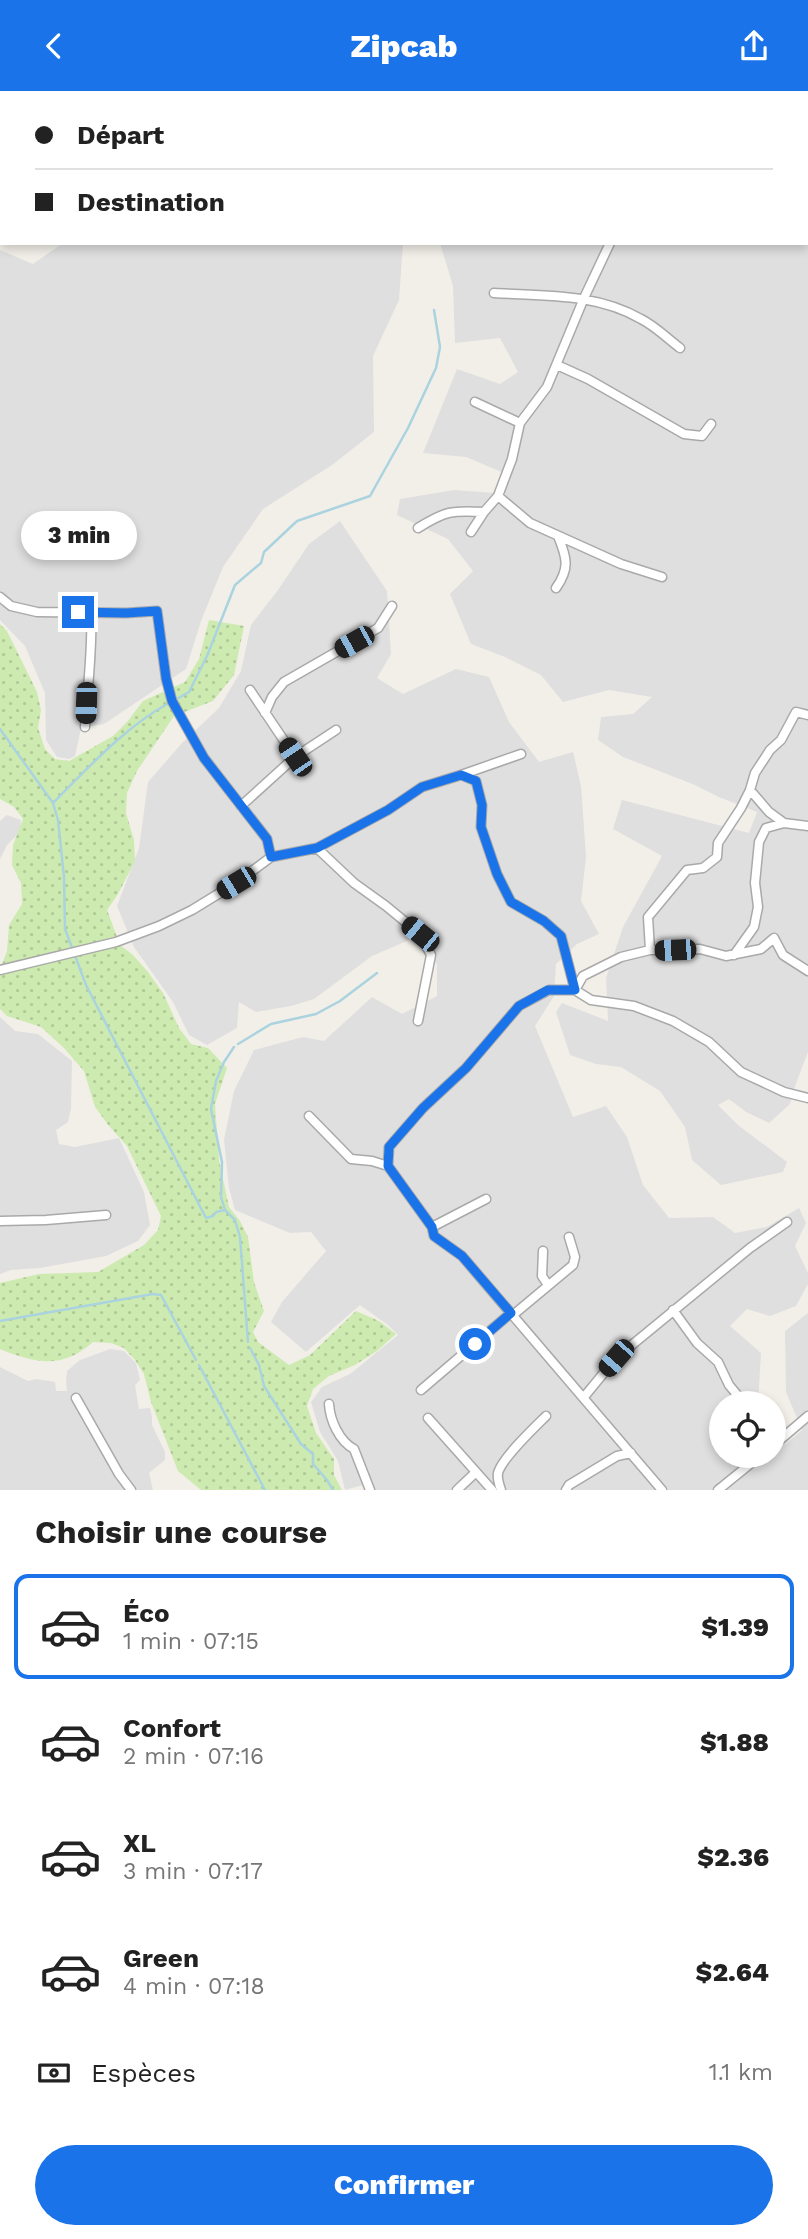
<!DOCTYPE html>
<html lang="fr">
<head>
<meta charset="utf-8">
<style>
	:root { --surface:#fff; --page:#f6f6f6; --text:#222; --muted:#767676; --line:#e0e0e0; --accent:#1a73e8 }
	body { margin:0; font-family:"Work Sans",sans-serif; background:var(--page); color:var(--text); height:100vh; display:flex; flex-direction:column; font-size:26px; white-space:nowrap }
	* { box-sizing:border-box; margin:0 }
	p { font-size:23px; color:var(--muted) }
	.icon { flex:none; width:38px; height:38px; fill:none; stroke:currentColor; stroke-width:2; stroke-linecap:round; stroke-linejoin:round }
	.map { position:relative; height:1399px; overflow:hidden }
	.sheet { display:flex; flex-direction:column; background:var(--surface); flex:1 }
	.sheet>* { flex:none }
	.top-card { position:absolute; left:0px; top:0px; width:808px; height:154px; box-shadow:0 4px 10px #0003; display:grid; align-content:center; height:154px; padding:0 35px; background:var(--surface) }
	.controls { position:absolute; left:709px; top:1300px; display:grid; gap:14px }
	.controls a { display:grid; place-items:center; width:77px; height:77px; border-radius:50%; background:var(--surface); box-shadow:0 4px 10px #0003; font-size:35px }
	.end { position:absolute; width:32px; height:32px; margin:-16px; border:9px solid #1a73e8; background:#fff; box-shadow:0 0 0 4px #fff }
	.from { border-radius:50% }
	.bubble { position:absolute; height:49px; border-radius:24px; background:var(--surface); box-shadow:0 4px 10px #0003; font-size:23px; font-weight:800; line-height:49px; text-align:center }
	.car { position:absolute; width:21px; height:42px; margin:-21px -10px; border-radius:9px; box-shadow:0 0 5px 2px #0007; background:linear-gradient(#222 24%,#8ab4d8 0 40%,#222 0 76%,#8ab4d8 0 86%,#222 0) }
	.top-card b { display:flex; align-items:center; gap:24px; height:66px; font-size:26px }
	.top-card b+b { border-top:2px solid var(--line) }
	.top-card i { width:18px; height:18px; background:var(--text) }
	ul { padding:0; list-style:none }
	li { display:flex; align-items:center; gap:21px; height:105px; margin:0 14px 10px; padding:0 21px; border:4px solid transparent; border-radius:14px }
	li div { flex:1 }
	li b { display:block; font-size:26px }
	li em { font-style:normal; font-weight:800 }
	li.selected { border-color:var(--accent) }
	li>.icon { width:63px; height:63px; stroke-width:1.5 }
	h2 { padding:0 35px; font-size:32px; line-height:84px }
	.pay { display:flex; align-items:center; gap:18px; height:77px; padding:0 35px; font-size:26px }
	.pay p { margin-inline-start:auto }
	.primary-button { display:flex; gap:14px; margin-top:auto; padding:14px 35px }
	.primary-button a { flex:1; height:80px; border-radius:42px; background:var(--accent); color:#fff; font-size:28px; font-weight:800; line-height:80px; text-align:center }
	header { display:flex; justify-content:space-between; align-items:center; height:91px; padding:0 35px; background:var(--accent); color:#fff; font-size:32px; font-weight:800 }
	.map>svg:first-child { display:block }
	.residential { fill:#e0dfdf }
	.grass { fill:url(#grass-dots) }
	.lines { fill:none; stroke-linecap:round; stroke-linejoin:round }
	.stream { stroke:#aad3df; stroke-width:2.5 }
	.street-casing { stroke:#a9a9a9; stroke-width:11 }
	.highway-casing { stroke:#dc2a67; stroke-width:18 }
	.street { stroke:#fff; stroke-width:8 }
	.highway { stroke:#e892a2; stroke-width:14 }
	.route { stroke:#1a73e8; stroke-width:9 }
</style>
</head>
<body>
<header><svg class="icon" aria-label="back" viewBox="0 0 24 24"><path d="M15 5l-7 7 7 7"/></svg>Zipcab<svg class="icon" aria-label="share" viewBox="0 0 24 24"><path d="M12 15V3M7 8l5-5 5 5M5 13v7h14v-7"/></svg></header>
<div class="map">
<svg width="808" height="1399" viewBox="0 0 808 1399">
	<defs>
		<pattern id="grass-dots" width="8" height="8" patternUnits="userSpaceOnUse" patternTransform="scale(1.75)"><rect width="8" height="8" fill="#cdebb0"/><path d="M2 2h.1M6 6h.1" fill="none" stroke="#b0c997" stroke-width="1.8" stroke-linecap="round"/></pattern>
	</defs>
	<rect width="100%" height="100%" fill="#f2efe9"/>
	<path class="residential" d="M664,0H808V961L795,995L790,1013L769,1032L746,1021L729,1008L718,1014L738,1034L787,1071L783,1081L721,1094L692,1069L685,1036L660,1000L621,976L596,973L570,964L556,921L562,912L608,930L606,887L623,836L662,765L613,738L622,709L749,742L757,721L719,706L695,694L623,666L598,649L601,626L633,623L652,606L609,599L563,611L541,584L505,566L471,553L450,503L473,480L448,448L397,424L400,408L454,399L495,402L504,382L466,366L423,362L457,278L500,293L518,281L500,247L455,252L453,195L440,152H807V2H664Z
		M63,152H403L399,209L373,265L374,341L332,374L263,418L223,476L201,530L186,578L104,633L81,637L75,665L69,668L57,666L46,649L45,602L25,555L0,529V159L33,173Z
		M340,430L387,500L391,563L377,587L403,603L456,578L489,586L509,631L539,671L573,661L581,695L586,766L581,810L599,843L577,853L556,873L554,905L535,935L573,1026L606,1015L627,1046L643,1094L669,1127L713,1126L735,1142L767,1136L799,1117L806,1132L795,1155L808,1182V1193L796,1215L770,1225L747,1218L730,1235L761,1262L758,1312H721V1365H774V1349L786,1353L802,1339L786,1301L785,1240L808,1222V1399H365L363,1394L345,1399L338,1370L320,1341L311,1311L322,1296L350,1283L398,1244L388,1234L360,1214L306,1261L271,1231L282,1211L326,1160L311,1141L290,1142L235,1119L229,1097L224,1049L234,1000L254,959L303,946L324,950L372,906L402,923L437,905V873L409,849L372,865L314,908L291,915L256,921L239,911L237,937L207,954L189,944L173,911L134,856L117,815L139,757L148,691L182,652L219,617L241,580L251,534L278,499L309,453Z
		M7,724L21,729L20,741L7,754L0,768V730Z
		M0,926L15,940L38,943L72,970L71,1017L68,1031L56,1039L59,1053L75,1056L119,1047L144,1101L150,1134L138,1150L106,1165L40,1177L11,1179L0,1183Z
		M110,1258L124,1260L136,1272L140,1289L135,1294L139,1318L150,1317L152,1326V1334L165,1361V1369L149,1382L153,1399H0V1276L28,1290L36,1288L55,1291L56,1300H67L66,1289L67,1280L80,1269Z"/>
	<path class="grass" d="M209,529L244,535L234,584L213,610L174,625L137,680L127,702L126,722L134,749L135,770L118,803L107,819L120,854L133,864L148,881L163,902L179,937L191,953L208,957L227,977L215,1013L219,1069L229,1116L240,1130L248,1146L254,1191L264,1220L253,1241L258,1251L289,1274L310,1264L356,1220L379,1230L396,1243L377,1260L355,1274L329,1285L313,1298L307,1315L316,1342L334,1368V1384L342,1399H201L178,1380L151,1311L144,1283L135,1269L124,1257L111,1252L93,1251C63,1278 36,1273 0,1258V1192L39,1183L98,1181L144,1154L158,1139L161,1125L127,1055L109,1035L95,1016L84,980L64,957L41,936L7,925L0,918V879L7,860L9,834L22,813L21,792L12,774L13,754L23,728L14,716L0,708V533L7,540L37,601L41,619L38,637L45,658L55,668L69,670L113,645L127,631L143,610L185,591L199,568Z"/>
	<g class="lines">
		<path class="stream" d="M175,609L189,601L207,565L235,494L261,472L264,461L297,430L370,405L408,337L436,277L440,256L434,219
			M0,638L53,712L58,729L64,786L65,838L86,894L206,1127L213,1125L216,1121L225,1119
			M53,712C88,677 125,636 169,612
			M238,953L271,933L316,923L340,910L377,882
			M234,956L224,971L216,990L211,1018L222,1071L221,1106L225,1119L235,1129L240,1146L248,1251
			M0,1230L153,1203L161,1204L196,1269
			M250,1257L259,1274L264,1295L301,1353L313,1363V1373L327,1389L333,1399
			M199,1274L265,1399"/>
		<defs>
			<path id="street" d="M704,0V2
				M478,2V0
				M807,132H808
				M610,152L584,207L547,296L520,332L512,368L498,405L530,432L621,473L662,486
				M494,202C544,205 596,202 641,228C655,235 667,247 680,257
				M557,274L588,288L684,343L702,345L711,333
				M475,311L520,332
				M418,437C445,420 452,419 484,421L498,405
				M471,441L484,421
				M556,497C570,477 567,467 558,445
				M0,506L11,515L37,521L126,522L157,520L166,587L172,610L204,667L267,748L271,766
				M265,622L272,606L284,591L378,537L392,515
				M85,636C87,598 93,560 91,521
				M295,666L336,639
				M461,684L521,663
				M750,699L769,721L784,732L808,735
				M241,715L295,666L250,599
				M317,757L354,792L386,815L420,843L431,864L418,930
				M650,859L648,826L687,779L703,777L717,766L718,752L741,717L750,699L755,682L770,659L781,649L796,621L808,624
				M734,864L754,836L758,816L755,792L759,751L766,737L784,732
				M0,879L116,851L159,835L192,819L236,792L271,766L317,757L388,719L422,696L461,684L476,690L482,714L481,736L497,783L511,811L544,830L561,845L575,899H549L519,915L466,977L423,1017L389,1056L388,1075
				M808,880L783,864L774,847L761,858L726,865L700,858L650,859L621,866L583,885L575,899L591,909L634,915L673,930L709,951L741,981L784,1001L808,1007
				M309,1025L351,1068L372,1070L388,1075L432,1136L434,1145L462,1165L662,1399
				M0,1130L46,1129L106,1124
				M432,1136L486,1108
				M543,1160L542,1185L548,1194
				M673,1219L697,1252L718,1271L729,1294L744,1312
				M513,1224L573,1174L575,1166L569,1146
				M421,1299L511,1222
				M584,1306L616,1267L750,1157L787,1131
				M76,1307L119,1383L131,1399
				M329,1313C330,1329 339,1350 354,1358L370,1399
				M428,1327L492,1399
				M774,1354L808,1325
				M457,1399L475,1382
				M501,1399C499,1393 497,1388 498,1382C502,1367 534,1337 546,1325
				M566,1399L569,1394L617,1365L631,1362
				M718,1399L760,1365"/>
			<path id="highway" d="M108,2L109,0
				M0,102L2,100"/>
		</defs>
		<use href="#street" class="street-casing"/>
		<use href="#highway" class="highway-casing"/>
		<use href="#street" class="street"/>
		<use href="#highway" class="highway"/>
	</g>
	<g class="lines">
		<path class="route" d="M78,521L126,522L157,520L166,587L172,610L204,667L267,748L271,766L317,757L388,719L422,696L461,684L476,690L482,714L481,736L497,783L511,811L544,830L561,845L575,899H548L519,915L466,977L423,1017L389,1056L388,1075L432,1136L434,1145L462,1165L511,1222L475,1253"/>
	</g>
</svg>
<div class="controls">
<a><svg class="icon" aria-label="locate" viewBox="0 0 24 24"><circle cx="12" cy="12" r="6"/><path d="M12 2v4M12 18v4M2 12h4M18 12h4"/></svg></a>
</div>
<i class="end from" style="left:475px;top:1253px"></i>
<i class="end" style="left:78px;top:521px"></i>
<div class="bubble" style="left:21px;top:420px;width:116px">3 min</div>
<i class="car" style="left:354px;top:551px;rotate:241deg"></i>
<i class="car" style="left:86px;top:612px;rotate:182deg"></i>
<i class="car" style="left:295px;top:666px;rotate:326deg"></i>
<i class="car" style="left:236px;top:792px;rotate:239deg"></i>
<i class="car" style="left:420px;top:843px;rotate:309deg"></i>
<i class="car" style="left:675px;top:859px;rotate:268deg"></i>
<i class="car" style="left:616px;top:1267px;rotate:221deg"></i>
<div class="top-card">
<b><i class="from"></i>Départ</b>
<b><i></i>Destination</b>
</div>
</div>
<section class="sheet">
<h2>Choisir une course</h2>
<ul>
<li class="selected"><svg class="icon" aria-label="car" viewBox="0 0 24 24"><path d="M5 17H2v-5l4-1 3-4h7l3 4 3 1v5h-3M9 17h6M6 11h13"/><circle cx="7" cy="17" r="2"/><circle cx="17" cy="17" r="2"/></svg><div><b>Éco</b><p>1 min · 07:15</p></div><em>$1.39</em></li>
<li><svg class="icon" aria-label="car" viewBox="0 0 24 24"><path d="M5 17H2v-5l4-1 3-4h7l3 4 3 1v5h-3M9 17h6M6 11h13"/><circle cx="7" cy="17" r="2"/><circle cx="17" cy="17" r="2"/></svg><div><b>Confort</b><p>2 min · 07:16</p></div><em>$1.88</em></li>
<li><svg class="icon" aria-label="car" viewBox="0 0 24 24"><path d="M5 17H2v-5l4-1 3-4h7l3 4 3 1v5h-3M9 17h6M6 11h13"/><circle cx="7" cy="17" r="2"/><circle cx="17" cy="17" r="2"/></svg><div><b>XL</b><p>3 min · 07:17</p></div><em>$2.36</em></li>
<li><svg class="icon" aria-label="car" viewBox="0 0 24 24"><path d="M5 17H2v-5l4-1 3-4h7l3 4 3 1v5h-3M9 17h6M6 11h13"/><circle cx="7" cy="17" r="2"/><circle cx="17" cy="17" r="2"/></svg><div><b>Green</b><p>4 min · 07:18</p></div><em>$2.64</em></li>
</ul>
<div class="pay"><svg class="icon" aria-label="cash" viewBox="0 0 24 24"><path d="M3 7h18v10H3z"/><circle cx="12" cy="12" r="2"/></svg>Espèces<p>1.1 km</p></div>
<div class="primary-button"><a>Confirmer</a></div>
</section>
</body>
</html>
